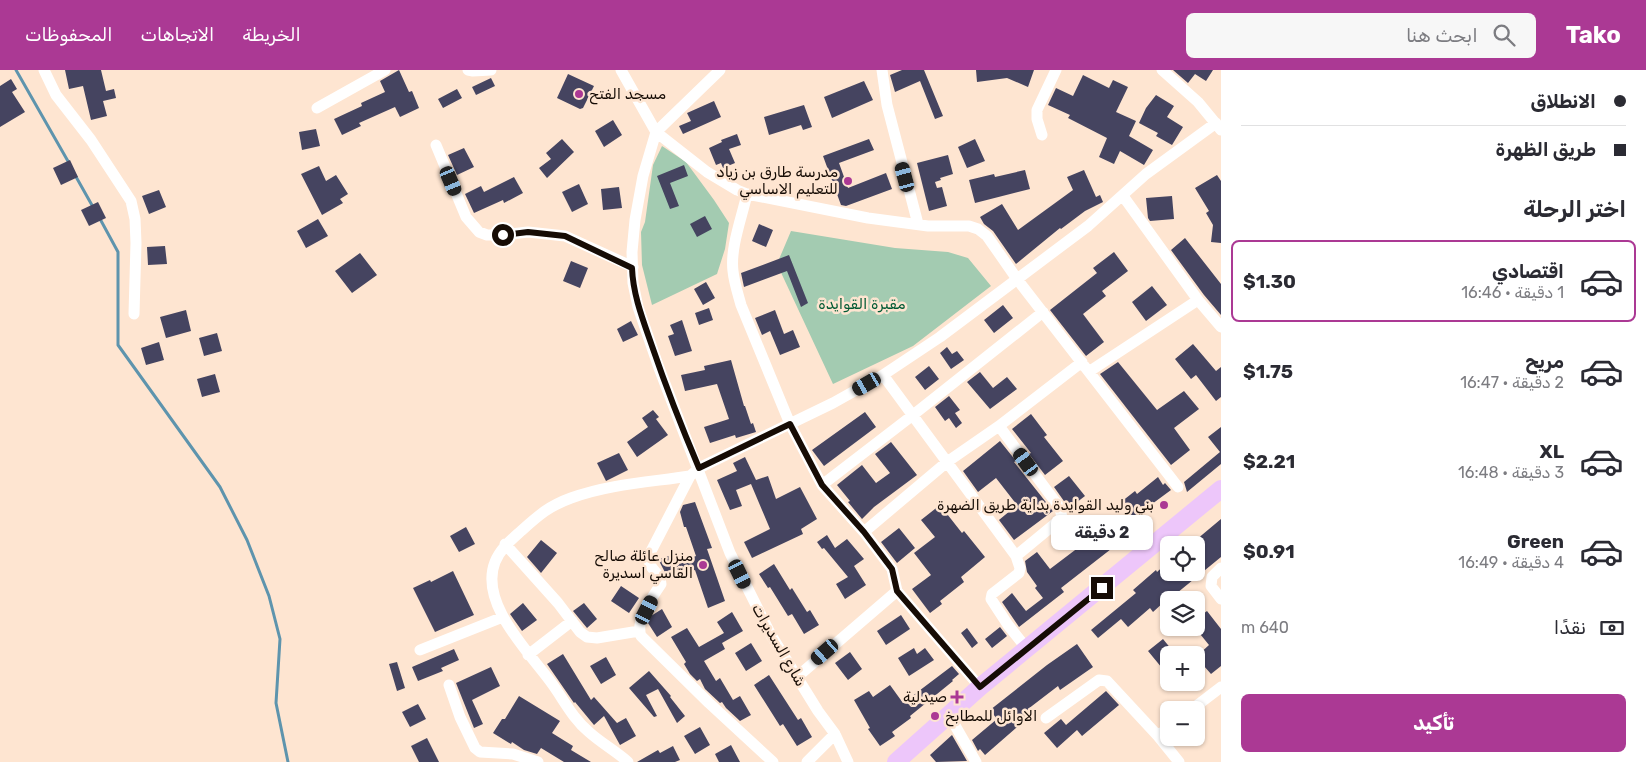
<!DOCTYPE html>
<html lang="ar">
<head>
<meta charset="utf-8">
<style>
	:root { --surface:#fff; --page:#f7f7f7; --text:#2b2b33; --muted:#7c7c81; --line:#e1e1e2; --accent:#ab3994 }
	body { margin:0; font-family:Rubik,"Noto Naskh Arabic",sans-serif; background:var(--page); color:var(--text); direction:rtl; height:100vh; display:flex; flex-direction:column; font-size:19px; white-space:nowrap }
	* { box-sizing:border-box; margin:0 }
	p { font-size:16px; color:var(--muted) }
	.icon { flex:none; width:28px; height:28px; fill:none; stroke:currentColor; stroke-width:2; stroke-linecap:round; stroke-linejoin:round }
	.map { position:relative; flex:1; overflow:hidden; direction:ltr }
	.sheet { display:flex; flex-direction:column; background:var(--surface); width:425px }
	.sheet>* { flex:none }
	.banner { display:grid; align-content:center; height:110px; padding:0 20px; background:var(--surface) }
	.controls { position:absolute; left:1160px; top:466px; display:grid; gap:10px }
	.controls a { display:grid; place-items:center; width:45px; height:45px; border-radius:8px; background:var(--surface); box-shadow:0 1px 4px #0004; font-size:25px }
	.end { position:absolute; width:22px; height:22px; margin:-11px; border:6px solid #160c05; background:#fff; box-shadow:0 0 0 2px #fff }
	.from { border-radius:50% }
	.bubble { position:absolute; height:35px; border-radius:8px; background:var(--surface); box-shadow:0 1px 4px #0004; font-size:16px; font-weight:700; line-height:35px; text-align:center; direction:rtl }
	.car { position:absolute; width:15px; height:30px; margin:-15px -8px; border-radius:6px; box-shadow:0 0 4px 1px #0007; background:linear-gradient(#222 24%,#8ab4d8 0 40%,#222 0 76%,#8ab4d8 0 86%,#222 0) }
	.banner b { display:flex; align-items:center; gap:18px; height:48px; font-size:19px }
	.banner b+b { border-top:1px solid var(--line) }
	.banner i { width:12px; height:12px; background:var(--text) }
	ul { padding:0; list-style:none }
	li { display:flex; align-items:center; gap:15px; height:82px; margin:0 10px 8px; padding:0 10px; border:2px solid transparent; border-radius:8px }
	li div { flex:1 }
	li b { display:block; font-size:19px }
	li em { font-style:normal; font-weight:700 }
	li.on { border-color:var(--accent) }
	li>.icon { width:45px; height:45px; stroke-width:1.5 }
	h2 { padding:0 20px; font-size:22px; line-height:60px }
	.pay { display:flex; align-items:center; gap:12px; height:55px; padding:0 20px; font-size:19px }
	.pay p { margin-inline-start:auto }
	.button { display:flex; gap:10px; margin-top:auto; padding:10px 20px }
	.button a { flex:1; height:58px; border-radius:8px; background:var(--accent); color:#fff; font-size:20px; font-weight:700; line-height:58px; text-align:center }
	header { display:flex; align-items:center; gap:30px; box-sizing:border-box; height:70px; padding:0 25px; background:var(--accent); color:#fff }
	header strong { font-size:24px }
	nav { display:flex; gap:28px; margin-inline-start:auto; font-size:18px }
	.search { width:350px; height:45px; background:var(--page); display:flex; align-items:center; gap:12px; box-sizing:border-box; padding:0 18px; border-radius:8px; color:var(--muted); font-size:19px }
	main { display:flex; flex:1; min-height:0 }
	.map>svg:first-child { display:block }
	.green { fill:#a3cbb1 }
	.lines { fill:none; stroke-linecap:round; stroke-linejoin:round }
	.stream { stroke:#5e94ad; stroke-width:3 }
	.building { fill:#454460 }
	.minor { stroke:#fff; stroke-width:11 }
	.primary { stroke:#edc6fa; stroke-width:18 }
	.route { stroke:#160c05; stroke-width:6 }
	.poi-dot { fill:#ab3994; stroke:#fee5d1; stroke-width:2 }
	.labels { text-anchor:middle; stroke-width:5; stroke-linejoin:round; paint-order:stroke }
	.poi-label { font-size:15px; fill:#160c05; stroke:#fee5d1; text-anchor:end }
	.park-label { font-size:15px; fill:#005933; stroke:#fee5d1 }
	.street-label { font-size:15px; fill:#160c05; stroke:#fee5d1 }
</style>
</head>
<body>
<header>
<strong>Tako</strong>
<div class="search"><svg class="icon" aria-label="search" viewBox="0 0 24 24"><circle cx="10" cy="10" r="6"/><path d="M15 15l6 6"/></svg>ابحث هنا</div>
<nav><a>الخريطة</a><a>الاتجاهات</a><a>المحفوظات</a></nav>
</header>
<main>
<section class="sheet">
<div class="banner">
<b><i class="from"></i>الانطلاق</b>
<b><i></i>طريق الظهرة</b>
</div>
<h2>اختر الرحلة</h2>
<ul>
<li class="on"><svg class="icon" aria-label="car" viewBox="0 0 24 24"><path d="M5 17H2v-5l4-1 3-4h7l3 4 3 1v5h-3M9 17h6M6 11h13"/><circle cx="7" cy="17" r="2"/><circle cx="17" cy="17" r="2"/></svg><div><b>اقتصادي</b><p>1 دقيقة · 16:46</p></div><em>$1.30</em></li>
<li><svg class="icon" aria-label="car" viewBox="0 0 24 24"><path d="M5 17H2v-5l4-1 3-4h7l3 4 3 1v5h-3M9 17h6M6 11h13"/><circle cx="7" cy="17" r="2"/><circle cx="17" cy="17" r="2"/></svg><div><b>مريح</b><p>2 دقيقة · 16:47</p></div><em>$1.75</em></li>
<li><svg class="icon" aria-label="car" viewBox="0 0 24 24"><path d="M5 17H2v-5l4-1 3-4h7l3 4 3 1v5h-3M9 17h6M6 11h13"/><circle cx="7" cy="17" r="2"/><circle cx="17" cy="17" r="2"/></svg><div><b>XL</b><p>3 دقيقة · 16:48</p></div><em>$2.21</em></li>
<li><svg class="icon" aria-label="car" viewBox="0 0 24 24"><path d="M5 17H2v-5l4-1 3-4h7l3 4 3 1v5h-3M9 17h6M6 11h13"/><circle cx="7" cy="17" r="2"/><circle cx="17" cy="17" r="2"/></svg><div><b>Green</b><p>4 دقيقة · 16:49</p></div><em>$0.91</em></li>
</ul>
<div class="pay"><svg class="icon" aria-label="cash" viewBox="0 0 24 24"><path d="M3 7h18v10H3z"/><circle cx="12" cy="12" r="2"/></svg>نقدًا<p>640 m</p></div>
<div class="button"><a>تأكيد</a></div>
</section>
<div class="map">
<svg width="1221" height="692" viewBox="0 0 1221 692">
	<rect width="100%" height="100%" fill="#fee5d1"/>
	<path class="green" d="M662,76L686,92L714,130L729,153L725,179L717,204L652,235L642,195L641,162L645,152L653,95Z
		M791,161L895,178L948,182L968,188L991,216L913,276L833,314L777,194Z"/>
	<g class="lines">
		<path class="stream" d="M16,0L69,93
			M75,105L93,137
			M99,147L118,182V275L220,417L247,470L269,526L280,569L276,633L288,692"/>
	</g>
	<path class="building" d="M65,0H101L106,21L114,19L116,28L103,31L107,46L91,50L83,16L69,19Z
		M399,0L409,22L412,21L419,38L400,47L395,37L359,53L361,56L342,65L334,49L362,36L361,33L385,22L380,11Z
		M902,0H924L943,46L935,49L920,11L895,22L890,5Z
		M976,0H1034L1028,17L1007,8L977,12Z
		M1173,0H1213L1206,11L1195,4L1188,13Z
		M568,4L594,16L583,38L580,39L557,28Z
		M1083,5L1109,18L1113,10L1128,17L1116,42L1136,51L1129,66L1153,80L1144,95L1120,81L1114,94L1099,87L1107,68L1068,48L1070,45L1048,35L1056,18L1073,26Z
		M491,8L495,16L476,25L472,17Z
		M11,9L17,19L12,22L25,42L0,57V16Z
		M864,11L873,30L832,48L824,27Z
		M457,19L462,28L443,38L438,29Z
		M1156,25L1174,36L1167,47L1183,57L1172,75L1156,66L1158,63L1139,53L1146,38Z
		M714,31L721,47L683,64L679,56L691,51L687,43Z
		M804,35L812,57L803,60L801,55L769,65L764,47Z
		M613,50L622,65L604,77L595,61Z
		M316,59L320,76L302,80L299,62Z
		M737,64L741,75L729,79L735,93L723,98L721,93L716,95L709,78L722,72L721,70Z
		M562,69L574,82L547,108L539,98L551,89L546,83Z
		M869,69L874,80L839,93L848,118L886,103L892,119L846,136L841,135L823,86Z
		M975,69L985,91L967,98L958,77Z
		M464,78L474,97L457,105L448,85Z
		M948,85L953,104L940,108L941,110L935,112L937,118L942,117L947,136L929,141L917,93Z
		M70,90L78,107L61,115L53,98Z
		M684,95L688,106L670,113L679,136L670,139L657,106Z
		M319,96L326,111L336,105L348,124L340,129L343,133L322,145L301,104Z
		M1025,100L1030,119L975,133L969,110L994,104L995,107Z
		M1084,100L1096,127L1100,125L1103,132L1085,141L1061,159L1060,158L1016,194L993,161L984,154L980,147L1002,134L1018,160L1073,120L1067,107Z
		M1217,105L1221,111V173L1211,172L1213,155L1206,143L1209,141L1195,118Z
		M514,107L523,123L504,133L503,130L474,143L465,124L481,116L484,122Z
		M579,114L588,134L572,142L562,122Z
		M619,117L622,138L603,140L601,119Z
		M159,120L166,137L149,144L142,126Z
		M1172,126L1174,149L1150,151L1148,148L1146,128Z
		M98,132L106,148L89,156L81,140Z
		M705,146L712,159L697,167L690,154Z
		M318,149L328,166L306,178L297,161Z
		M759,154L773,160L766,177L752,171Z
		M1185,168L1221,214V245L1204,225L1171,180Z
		M165,176L167,194L148,195L147,177Z
		M1114,182L1128,201L1102,221L1106,226L1083,244L1104,272L1086,286L1050,240L1097,203L1093,198Z
		M360,183L377,205L352,223L335,201Z
		M789,185L808,233L801,237L787,201L744,217L741,203Z
		M571,191L588,198L580,218L563,211Z
		M706,212L715,228L703,235L694,219Z
		M1152,216L1167,235L1146,251L1132,232Z
		M1003,235L1013,248L994,263L984,250Z
		M709,238L713,250L699,255L695,243Z
		M186,240L191,261L166,268L160,247Z
		M775,240L784,264L793,260L800,277L780,285L770,261L762,265L755,248Z
		M682,250L692,281L675,286L668,266L674,264L670,255Z
		M631,251L638,265L623,272L617,259Z
		M217,263L222,281L204,286L199,268Z
		M159,272L164,290L146,295L141,278Z
		M1193,274L1216,301L1221,297V327L1216,331L1196,305L1191,309L1175,289Z
		M947,277L952,284L957,281L964,290L951,299L940,283Z
		M731,290L744,336H745L751,354L753,353L756,362L736,368L735,365L710,373L704,357L729,349L717,314L685,321L681,305L705,300L704,296Z
		M1118,292L1157,340L1184,321L1199,339L1174,358L1190,380L1171,395L1100,304Z
		M929,296L939,309L925,320L915,307Z
		M980,302L993,318L1007,307L1017,319L990,339L967,312Z
		M215,304L220,322L202,327L197,309Z
		M949,326L960,340L955,343L962,353L956,358L949,348L945,351L935,337Z
		M653,340L659,347L656,349L668,365L637,387L627,372L648,357L642,348Z
		M865,342L876,357L824,396L812,380Z
		M1031,344L1047,365L1044,367L1063,391L1045,405L1029,384L1031,383L1012,359Z
		M1221,357V394L1187,422L1184,412L1220,382L1208,367Z
		M1000,371L1016,391L1014,392L1053,441L1014,470L999,450L1017,435L996,408L978,422L963,401Z
		M891,372L917,405L874,437L862,449L848,432L850,431L837,415L862,395L876,413L890,403L875,384Z
		M619,383L628,400L606,411L597,393Z
		M745,387L756,410L768,406L776,429L800,417L817,449L801,459L803,464L752,488L744,472L770,459L751,414L736,420L742,436L730,440L717,410L737,401L733,393Z
		M1069,406L1085,426L1068,439L1066,434L1054,417Z
		M1158,407L1163,415L1165,413L1171,420L1133,448L1121,432L1135,421L1137,424Z
		M695,432L712,478L707,479L725,531L708,538L695,500L668,508L658,489L676,484L679,493L696,486L686,457H684L680,442L683,435Z
		M940,435L962,463L964,461L985,487L961,507L964,512L940,531L942,534L930,543L912,519L931,505L914,483L935,467L921,450Z
		M1130,447L1138,458L1061,518L1064,522L1019,557L1002,532L1012,523L1026,541L1043,528L1035,518L1037,516L1027,502L1025,491L1037,482L1050,499L1083,474L1078,467L1100,449L1110,462Z
		M1221,449V487L1177,523L1176,521L1153,542L1150,538L1128,557L1121,549L1098,568L1091,560L1136,523L1133,520L1156,500L1157,502L1169,491V502H1196V475H1190Z
		M466,457L475,474L459,482L450,466Z
		M899,458L915,478L897,493L881,472Z
		M827,465L835,478L847,469L864,489L854,496L866,515L845,529L836,514L848,507L824,478L822,479L817,472Z
		M541,470L557,483L541,503L527,487Z
		M774,494L790,520L792,518L807,542L810,540L819,555L804,564L792,544L788,546L770,517L768,518L759,504Z
		M453,501L474,545L435,562L413,518L430,510L431,512Z
		M621,516L639,528L629,543L611,531Z
		M523,533L537,550L522,561L510,544Z
		M584,533L597,549L587,558L573,541Z
		M662,539L672,557L657,567L648,553L651,546Z
		M1207,541L1221,559V596L1211,604L1196,587L1209,575L1196,559V549Z
		M732,542L743,561L722,573L725,579L704,591L716,611L720,608L733,630L740,626L751,645L740,651L726,638L722,632L720,633L705,619L700,609L697,611L690,604L684,594L686,592L671,567L687,558L699,577L724,563L717,552Z
		M901,545L910,559L886,575L877,561Z
		M1000,557L1007,566L992,578L985,569Z
		M967,558L978,573L972,578L961,563Z
		M1163,569L1176,585H1169V592L1162,598L1148,581Z
		M751,573L762,591L746,601L735,583Z
		M1077,574L1093,597L1060,620L1058,616L1028,639L1032,644L985,685L980,679L978,681L972,670L997,649L990,640L1047,595Z
		M914,578L917,584L925,578L934,590L909,606L898,588Z
		M454,579L459,590L441,598L443,601L418,611L412,597Z
		M850,582L862,599L848,610L835,593Z
		M563,584L591,630L594,627L617,653L626,648L636,666L620,675L604,646L594,655L575,632L574,633L547,594Z
		M606,587L616,605L601,614L590,596Z
		M397,592L405,618L397,621L389,594Z
		M952,596L959,604L952,610L953,611L910,646L911,648L892,662L895,666L880,676L868,659L870,658L854,630L869,621L873,627L890,615L903,633Z
		M491,597L500,616L472,630L483,654L474,658L456,613Z
		M649,601L671,626L670,627L685,646L677,653L658,619L646,625L657,646L654,647L629,618Z
		M769,605L798,650L801,648L812,667L797,676L783,654L780,656L754,615Z
		M1106,621L1119,635L1082,666L1077,660L1057,678L1044,663L1061,649L1066,655Z
		M519,626L560,651L552,663L573,676L571,680L591,692H564L541,678L537,684L524,680L512,672L511,674L493,663L502,649H505Z
		M418,634L426,649L410,657L402,642Z
		M700,657L710,675L695,684L684,666Z
		M952,665L967,691L936,692L930,685Z
		M427,668L439,692H419L411,676Z
		M731,675L740,692H719L715,684Z
		M673,676L680,690L675,692H637L658,680L660,683Z"/>
	<g class="lines">
		<path class="minor" d="M44,0L56,25L91,70L131,131L135,149L136,173L134,244
			M468,0L473,1L491,0
			M621,0L656,62L707,102L737,120L747,124L868,148L928,156H969L978,159L987,166L1017,209L1178,417
			M720,0L656,62L643,106L635,150L632,182L633,213L638,237L659,298L730,483L771,565L818,641L835,664L848,692
			M882,0L887,35L918,154
			M1162,0L1198,32L1221,60
			M317,38L385,0
			M1042,65L1037,49V40L1056,0
			M436,75L466,147L479,162L487,165H503L528,162L565,166L633,197
			M747,124C742,147 730,178 733,201C734,212 738,224 741,235L790,354L822,415L864,462L892,499L897,521L980,617
			M1123,126L1198,230
			M1090,301L1198,230L1221,257
			M883,305L1016,486L1020,498L1019,503L992,524L991,529L1008,555L1027,579
			M999,356L1082,292
			M822,415L913,345L1043,242
			M864,462L947,392L999,356L1060,438L1062,448L1016,486
			M505,474L558,533L580,562L587,567L597,568L639,561
			M1221,498L1212,507L1211,516L1221,529
			M420,580L503,547
			M528,585L572,551
			M797,607L897,521
			M449,615L460,647L475,678L480,682L513,684L538,692
			M1191,640L1221,617
			M949,645L976,692
			M1046,648L1099,610L1107,611L1158,666L1179,692
			M1158,666L1169,657
			M628,692C616,681 601,673 589,662C572,648 563,628 550,611C528,581 479,533 495,492C500,479 511,470 521,461C539,445 549,436 571,428C609,414 651,412 690,406
			M773,692L709,633L641,566C635,550 652,528 661,514C661,503 648,499 648,487L690,406L699,398L833,333L883,305L940,267L1088,156L1146,104L1216,53
			M807,692L835,664"/>
		<path class="primary" d="M896,692L980,617L1221,419"/>
	</g>
	<g class="lines">
		<path class="route" d="M503,165L528,162L565,166L632,198C633,225 643,250 652,276C666,317 682,358 699,398L790,354L822,415L864,462L892,499L897,521L980,617L1102,518"/>
	</g>
	<g class="poi-dot">
		<circle cx="579" cy="24" r="5"/>
		<circle cx="848" cy="111" r="5"/>
		<circle cx="1164" cy="435" r="5"/>
		<circle cx="703" cy="495" r="5"/>
		<path d="M954.5 619.5h5v5h5v5h-5v5h-5v-5h-5v-5h5z"/>
		<circle cx="935" cy="646" r="5"/>
	</g>
	<g class="labels">
		<g class="poi-label">
			<text x="589" y="29" text-anchor="start">مسجد الفتح</text>
			<text x="838" y="107">مدرسة طارق بن زياد<tspan x="838" dy="17">للتعليم الاساسي</tspan></text>
			<text x="1154" y="440">بني وليد القوايدة بداية طريق الضهرة</text>
			<text x="693" y="491">منزل عائلة صالح<tspan x="693" dy="17">القاسي اسديرة</tspan></text>
			<text x="947" y="632">صيدلية</text>
			<text x="945" y="651" text-anchor="start">الاوائل للمطابخ</text>
		</g>
		<g class="park-label">
			<text x="862" y="239">مقبرة القوايدة</text>
		</g>
		<g class="street-label">
			<text transform="translate(779 575) rotate(60)" y="5">شارع السديرات</text>
		</g>
	</g>
</svg>
<div class="controls">
<a><svg class="icon" aria-label="locate" viewBox="0 0 24 24"><circle cx="12" cy="12" r="6"/><path d="M12 2v4M12 18v4M2 12h4M18 12h4"/></svg></a>
<a><svg class="icon" aria-label="layers" viewBox="0 0 24 24"><path d="M12 4l9 5-9 5-9-5zM3 14l9 5 9-5"/></svg></a>
<a>+</a>
<a>−</a>
</div>
<i class="end from" style="left:503px;top:165px"></i>
<i class="end" style="left:1102px;top:518px"></i>
<div class="bubble" style="left:1051px;top:445px;width:102px">2 دقيقة</div>
<i class="car" style="left:905px;top:107px;rotate:345deg"></i>
<i class="car" style="left:451px;top:111px;rotate:157deg"></i>
<i class="car" style="left:867px;top:314px;rotate:240deg"></i>
<i class="car" style="left:1026px;top:392px;rotate:324deg"></i>
<i class="car" style="left:740px;top:504px;rotate:154deg"></i>
<i class="car" style="left:647px;top:540px;rotate:27deg"></i>
<i class="car" style="left:825px;top:582px;rotate:229deg"></i>
</div>
</main>
</body>
</html>
